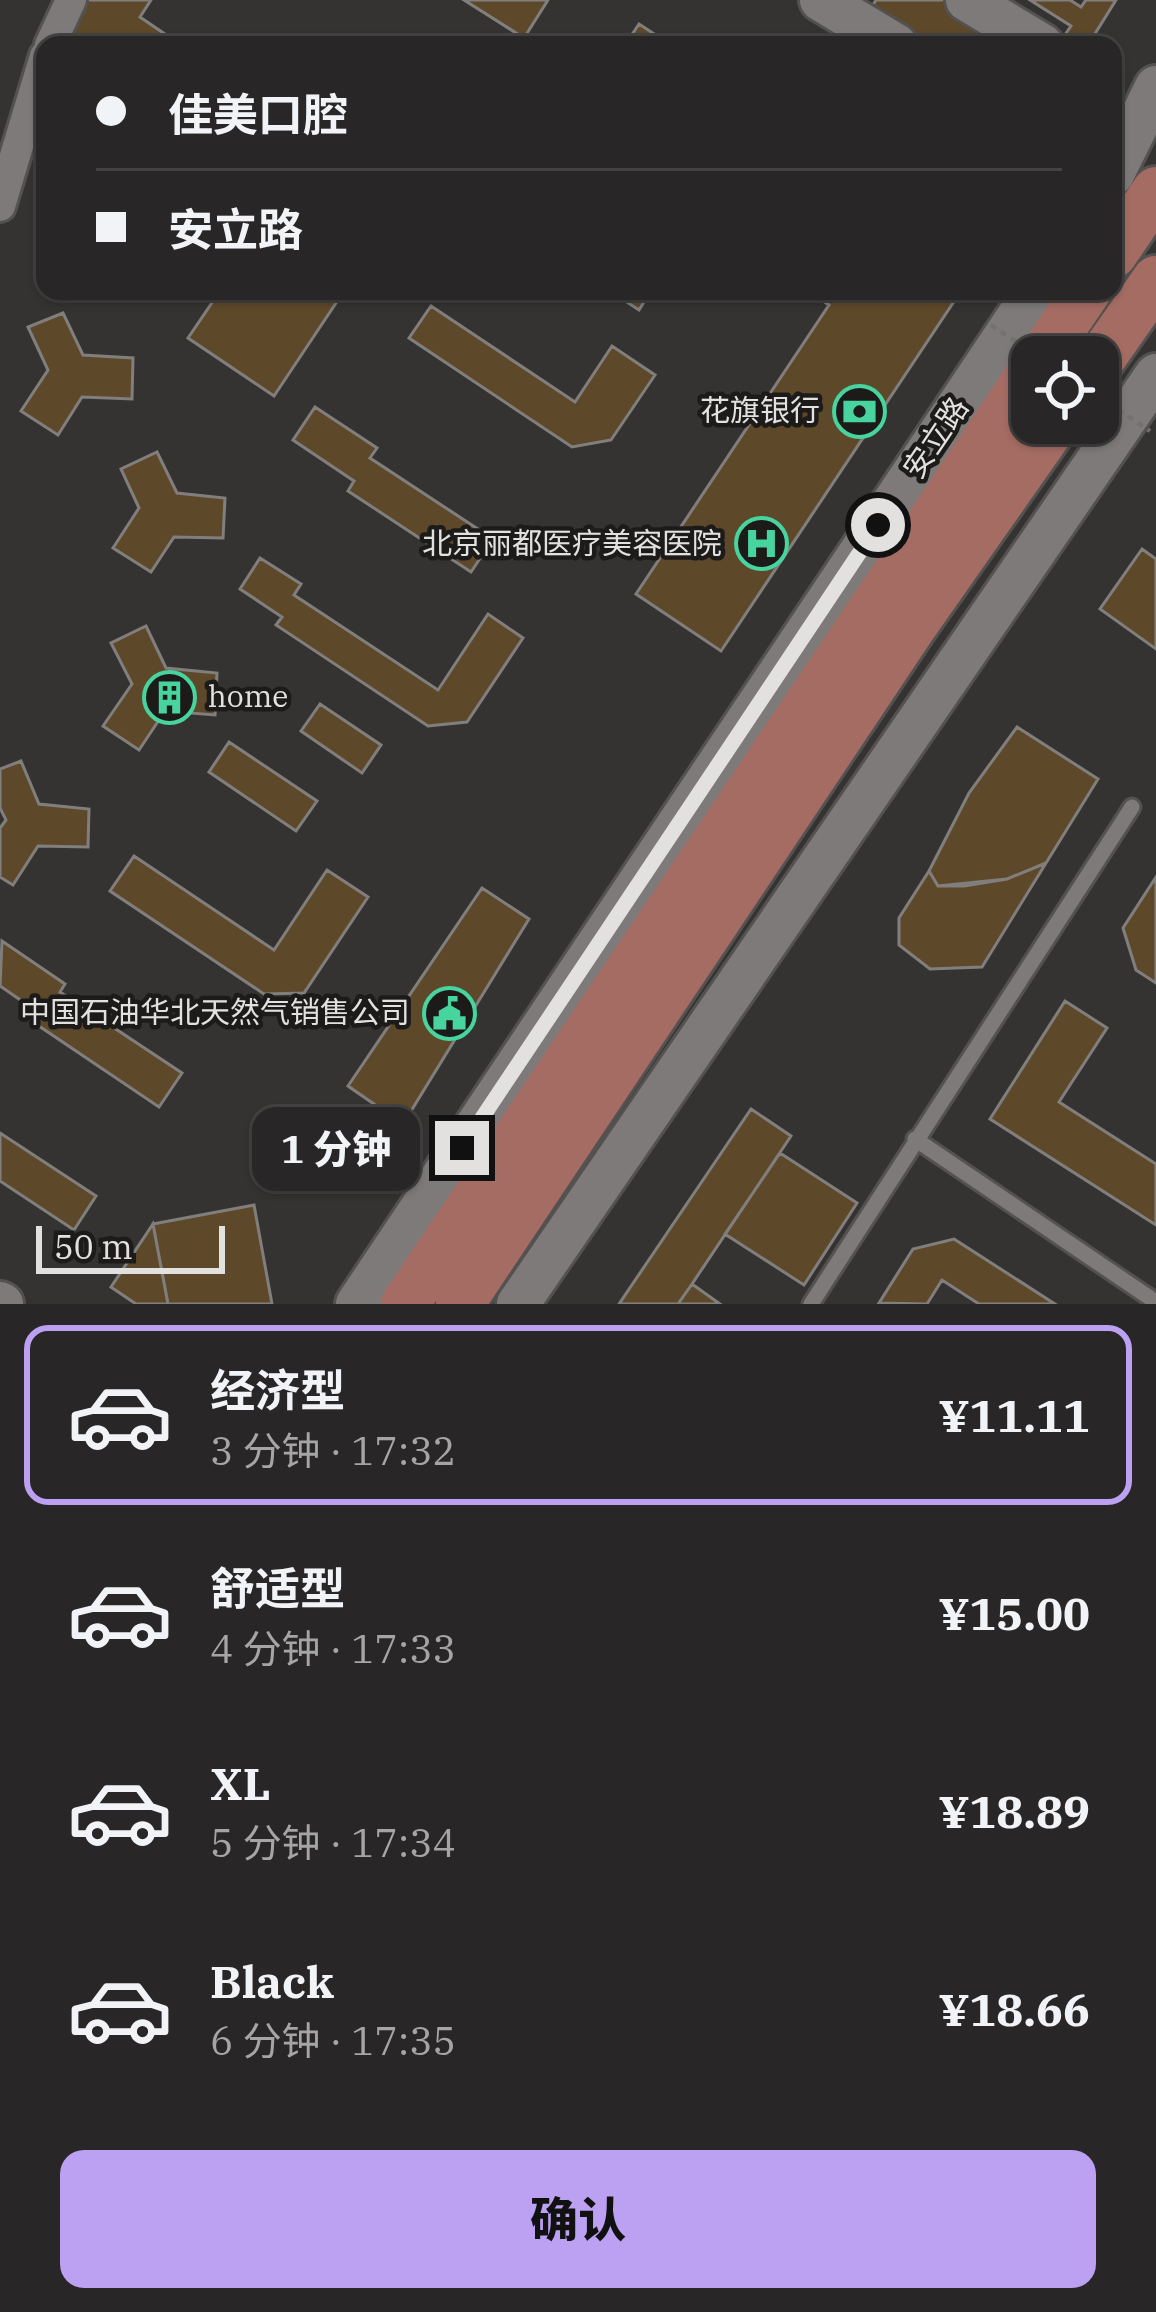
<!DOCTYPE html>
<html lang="zh">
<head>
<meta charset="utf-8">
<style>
	:root { --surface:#282626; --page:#302e2e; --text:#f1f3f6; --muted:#a5a5a7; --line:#444343; --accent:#bca0f2 }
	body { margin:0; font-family:"IBM Plex Serif","Noto Sans SC",serif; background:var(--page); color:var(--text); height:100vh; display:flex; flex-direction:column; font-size:45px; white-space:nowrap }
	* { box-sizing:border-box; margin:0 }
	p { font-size:39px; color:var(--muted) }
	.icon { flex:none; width:66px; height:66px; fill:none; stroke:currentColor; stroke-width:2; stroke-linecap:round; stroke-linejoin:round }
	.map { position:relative; height:1304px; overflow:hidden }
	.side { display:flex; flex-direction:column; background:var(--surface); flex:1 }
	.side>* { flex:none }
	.hud { position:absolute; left:36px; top:36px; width:1086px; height:264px; border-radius:24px; box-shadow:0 3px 9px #0004,0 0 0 3px var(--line); display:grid; align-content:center; height:264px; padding:0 60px; background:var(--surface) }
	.tools { position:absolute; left:1011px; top:336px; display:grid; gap:24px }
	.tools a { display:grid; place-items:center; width:108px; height:108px; border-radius:24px; background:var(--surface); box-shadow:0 3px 9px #0004,0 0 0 3px var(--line); font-size:60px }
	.scale { position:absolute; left:36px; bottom:30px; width:189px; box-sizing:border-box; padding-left:12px; border:6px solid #e3e1e0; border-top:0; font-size:33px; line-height:42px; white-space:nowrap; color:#e3e1e0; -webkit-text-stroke:9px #1c1b1a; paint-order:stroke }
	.end { position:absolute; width:54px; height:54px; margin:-27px; border:15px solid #e3e1e0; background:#111; box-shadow:0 0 0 6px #111 }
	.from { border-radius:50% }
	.bubble { position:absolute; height:84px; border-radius:24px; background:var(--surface); box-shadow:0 3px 9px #0004,0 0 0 3px var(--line); font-size:39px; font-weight:800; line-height:84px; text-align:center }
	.hud b { display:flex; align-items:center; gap:42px; height:114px; font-size:45px }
	.hud b+b { border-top:3px solid var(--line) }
	.hud i { width:30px; height:30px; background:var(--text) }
	ul { padding:21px 0 0; list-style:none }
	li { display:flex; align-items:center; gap:36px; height:180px; margin:0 24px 18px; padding:0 36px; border:6px solid transparent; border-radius:24px }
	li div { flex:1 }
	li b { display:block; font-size:45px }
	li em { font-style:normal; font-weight:800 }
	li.current { border-color:var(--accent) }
	li>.icon { width:108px; height:108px; stroke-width:1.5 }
	.primary-button { display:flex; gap:24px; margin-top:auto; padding:24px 60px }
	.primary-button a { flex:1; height:138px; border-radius:24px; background:var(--accent); color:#111; font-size:48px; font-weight:800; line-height:138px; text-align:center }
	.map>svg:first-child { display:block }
	.building { fill:#5e482a; stroke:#817f7d; stroke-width:3 }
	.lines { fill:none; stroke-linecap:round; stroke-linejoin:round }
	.lane-casing { stroke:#545251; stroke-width:21 }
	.street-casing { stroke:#545251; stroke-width:36 }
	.secondary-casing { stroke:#545251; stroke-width:48 }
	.primary-casing { stroke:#545251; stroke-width:54 }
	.lane { stroke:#7d7a79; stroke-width:15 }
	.street { stroke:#7d7a79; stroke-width:30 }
	.secondary { stroke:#7d7a79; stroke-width:42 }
	.primary { stroke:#a56c63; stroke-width:48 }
	.path-bridge { stroke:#747271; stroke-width:4.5; stroke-dasharray:6 6; stroke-linecap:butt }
	.route { stroke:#e3e1e0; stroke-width:15 }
	.labels { text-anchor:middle; stroke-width:9; stroke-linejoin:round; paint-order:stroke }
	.poi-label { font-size:30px; fill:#e3e1e0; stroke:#1c1b1a; text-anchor:end }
	.street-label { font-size:30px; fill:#e3e1e0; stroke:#1c1b1a }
</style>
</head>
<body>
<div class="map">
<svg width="1156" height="1304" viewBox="0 0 1156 1304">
	<rect width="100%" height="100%" fill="#353332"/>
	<path class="building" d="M87,0H151L140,17L181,45H64Z
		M464,0H548L524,38Z
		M876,0H959L1031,45H865L853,38Z
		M1030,0H1070L1081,7L1086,0H1116L1088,45H1058L1071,26Z
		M639,24L671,45H625Z
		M220,291H344L274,396L188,338Z
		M610,291H651L639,310Z
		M808,291H961L721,651L636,594L829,305Z
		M431,306L575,402L612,346L655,375L611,440L572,447L409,338Z
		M63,313L83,355L133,358L132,399L82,397L58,435L21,411L48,370L28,327Z
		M315,407L377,448L370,458L493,539L471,572L348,491L354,481L293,440Z
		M157,452L177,493L225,498L223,538L174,537L151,572L113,548L139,508L121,469Z
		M1142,549L1156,559V649L1100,609Z
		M260,558L301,584L294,595L438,690L488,614L523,638L467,722L428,726L276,625L282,617L240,589Z
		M146,626L166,668L217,673L215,715L165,711L139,750L103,726L132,684L111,643Z
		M320,704L381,745L362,773L301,731Z
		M1017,727L1098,779L1046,863L1007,879L938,886L929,871L969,793Z
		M229,742L317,801L296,831L209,772Z
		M21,761L39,804L89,809L88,847L38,846L13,885L0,877V828L6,820L0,808V769Z
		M134,856L274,950L327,870L368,897L304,993L264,994L110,891Z
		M1046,863L982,967L930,969L899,945V918L929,871L938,886H964L1007,879Z
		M1156,877V983L1136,970L1123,928Z
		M482,888L529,919L403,1124L348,1086Z
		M2,941L65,984L60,992L182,1073L159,1107L36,1024L42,1015L0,986Z
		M1065,1001L1107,1028L1059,1102L1156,1164V1225L990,1119Z
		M751,1109L791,1136L692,1284L678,1304H619Z
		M0,1133L96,1196L74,1230L0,1181Z
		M780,1153L857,1203L804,1285L725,1234Z
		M254,1205L272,1304H168L153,1224Z
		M153,1224L168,1304H136L111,1287Z
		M954,1239L1055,1304H979L942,1280L927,1304L879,1303L913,1249Z
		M692,1284L720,1304H678Z"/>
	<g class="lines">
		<defs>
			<path id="lane" d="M915,1139L1156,1302
				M811,1304L1132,807"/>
			<path id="street" d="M50,45L71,0
				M0,206L45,56"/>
			<path id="secondary" d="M821,0L896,45
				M967,0L1042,45
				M1113,174L1156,87
				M0,1303L2,1304
				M357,1304L1035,291
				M518,1304L1156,375"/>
			<path id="primary" d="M1113,254L1156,191
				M1042,357L1087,291
				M1098,363L1156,280
				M405,1304L1032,372
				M460,1304L912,627L1055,423"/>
		</defs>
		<use href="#lane" class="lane-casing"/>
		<use href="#street" class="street-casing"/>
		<use href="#secondary" class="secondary-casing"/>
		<use href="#primary" class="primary-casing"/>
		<use href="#lane" class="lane"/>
		<use href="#street" class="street"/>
		<use href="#secondary" class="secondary"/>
		<use href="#primary" class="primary"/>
		<path class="path-bridge" d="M991,325L1039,357
			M1098,396L1150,431"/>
	</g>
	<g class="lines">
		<path class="route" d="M462,1148L878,525"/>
	</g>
	<defs>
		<symbol id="bank-ring" viewBox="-11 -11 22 22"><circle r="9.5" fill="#1c1b1a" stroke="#47d49e" stroke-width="1.5"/><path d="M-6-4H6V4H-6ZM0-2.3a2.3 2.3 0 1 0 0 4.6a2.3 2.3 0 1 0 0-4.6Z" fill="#47d49e"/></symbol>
		<symbol id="hospital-ring" viewBox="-11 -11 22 22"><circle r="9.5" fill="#1c1b1a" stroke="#47d49e" stroke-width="1.5"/><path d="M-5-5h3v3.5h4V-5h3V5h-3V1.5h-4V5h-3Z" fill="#47d49e"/></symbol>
		<symbol id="building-ring" viewBox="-11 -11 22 22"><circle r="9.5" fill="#1c1b1a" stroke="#47d49e" stroke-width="1.5"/><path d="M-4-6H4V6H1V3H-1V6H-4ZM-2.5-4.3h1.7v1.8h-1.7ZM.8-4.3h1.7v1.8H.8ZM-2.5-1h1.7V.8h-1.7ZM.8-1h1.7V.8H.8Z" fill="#47d49e"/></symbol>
		<symbol id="civic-ring" viewBox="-11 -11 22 22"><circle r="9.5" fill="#1c1b1a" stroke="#47d49e" stroke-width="1.5"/><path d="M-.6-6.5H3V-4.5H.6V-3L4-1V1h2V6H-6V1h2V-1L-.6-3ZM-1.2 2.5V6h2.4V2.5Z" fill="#47d49e"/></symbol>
	</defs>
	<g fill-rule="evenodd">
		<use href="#bank-ring" x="830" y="382" width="59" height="59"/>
		<use href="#hospital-ring" x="732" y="514" width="59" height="59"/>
		<use href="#building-ring" x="140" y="668" width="59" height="59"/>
		<use href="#civic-ring" x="420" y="984" width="59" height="59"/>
	</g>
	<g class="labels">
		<g class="poi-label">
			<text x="820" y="421">花旗银行</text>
			<text x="722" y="554">北京丽都医疗美容医院</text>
			<text x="208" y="707" text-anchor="start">home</text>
			<text x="410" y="1023">中国石油华北天然气销售公司</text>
		</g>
		<g class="street-label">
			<text transform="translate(936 438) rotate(-56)" y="10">安立路</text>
		</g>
	</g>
</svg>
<div class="tools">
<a><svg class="icon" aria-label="locate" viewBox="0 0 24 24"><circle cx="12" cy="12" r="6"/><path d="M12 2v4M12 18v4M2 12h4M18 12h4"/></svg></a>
</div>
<div class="scale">50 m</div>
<i class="end from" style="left:878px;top:525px"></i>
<i class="end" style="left:462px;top:1148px"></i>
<div class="bubble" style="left:252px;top:1107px;width:168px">1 分钟</div>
<div class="hud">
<b><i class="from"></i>佳美口腔</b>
<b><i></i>安立路</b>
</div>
</div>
<section class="side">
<ul>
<li class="current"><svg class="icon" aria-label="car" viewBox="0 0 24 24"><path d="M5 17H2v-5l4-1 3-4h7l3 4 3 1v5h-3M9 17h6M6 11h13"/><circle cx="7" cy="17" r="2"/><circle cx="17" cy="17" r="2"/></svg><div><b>经济型</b><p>3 分钟 · 17:32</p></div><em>¥11.11</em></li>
<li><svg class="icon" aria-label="car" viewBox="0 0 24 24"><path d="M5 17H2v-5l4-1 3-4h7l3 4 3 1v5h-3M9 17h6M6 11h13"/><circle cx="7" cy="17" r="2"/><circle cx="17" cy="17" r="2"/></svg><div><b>舒适型</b><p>4 分钟 · 17:33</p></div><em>¥15.00</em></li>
<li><svg class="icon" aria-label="car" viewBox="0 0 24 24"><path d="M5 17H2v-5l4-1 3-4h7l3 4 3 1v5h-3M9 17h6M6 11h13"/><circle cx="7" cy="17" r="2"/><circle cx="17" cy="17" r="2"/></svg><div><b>XL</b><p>5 分钟 · 17:34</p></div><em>¥18.89</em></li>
<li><svg class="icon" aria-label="car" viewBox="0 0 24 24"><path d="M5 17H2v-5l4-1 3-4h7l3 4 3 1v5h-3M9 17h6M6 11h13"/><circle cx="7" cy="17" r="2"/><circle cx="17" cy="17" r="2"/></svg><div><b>Black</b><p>6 分钟 · 17:35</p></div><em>¥18.66</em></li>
</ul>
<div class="primary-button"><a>确认</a></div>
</section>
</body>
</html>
